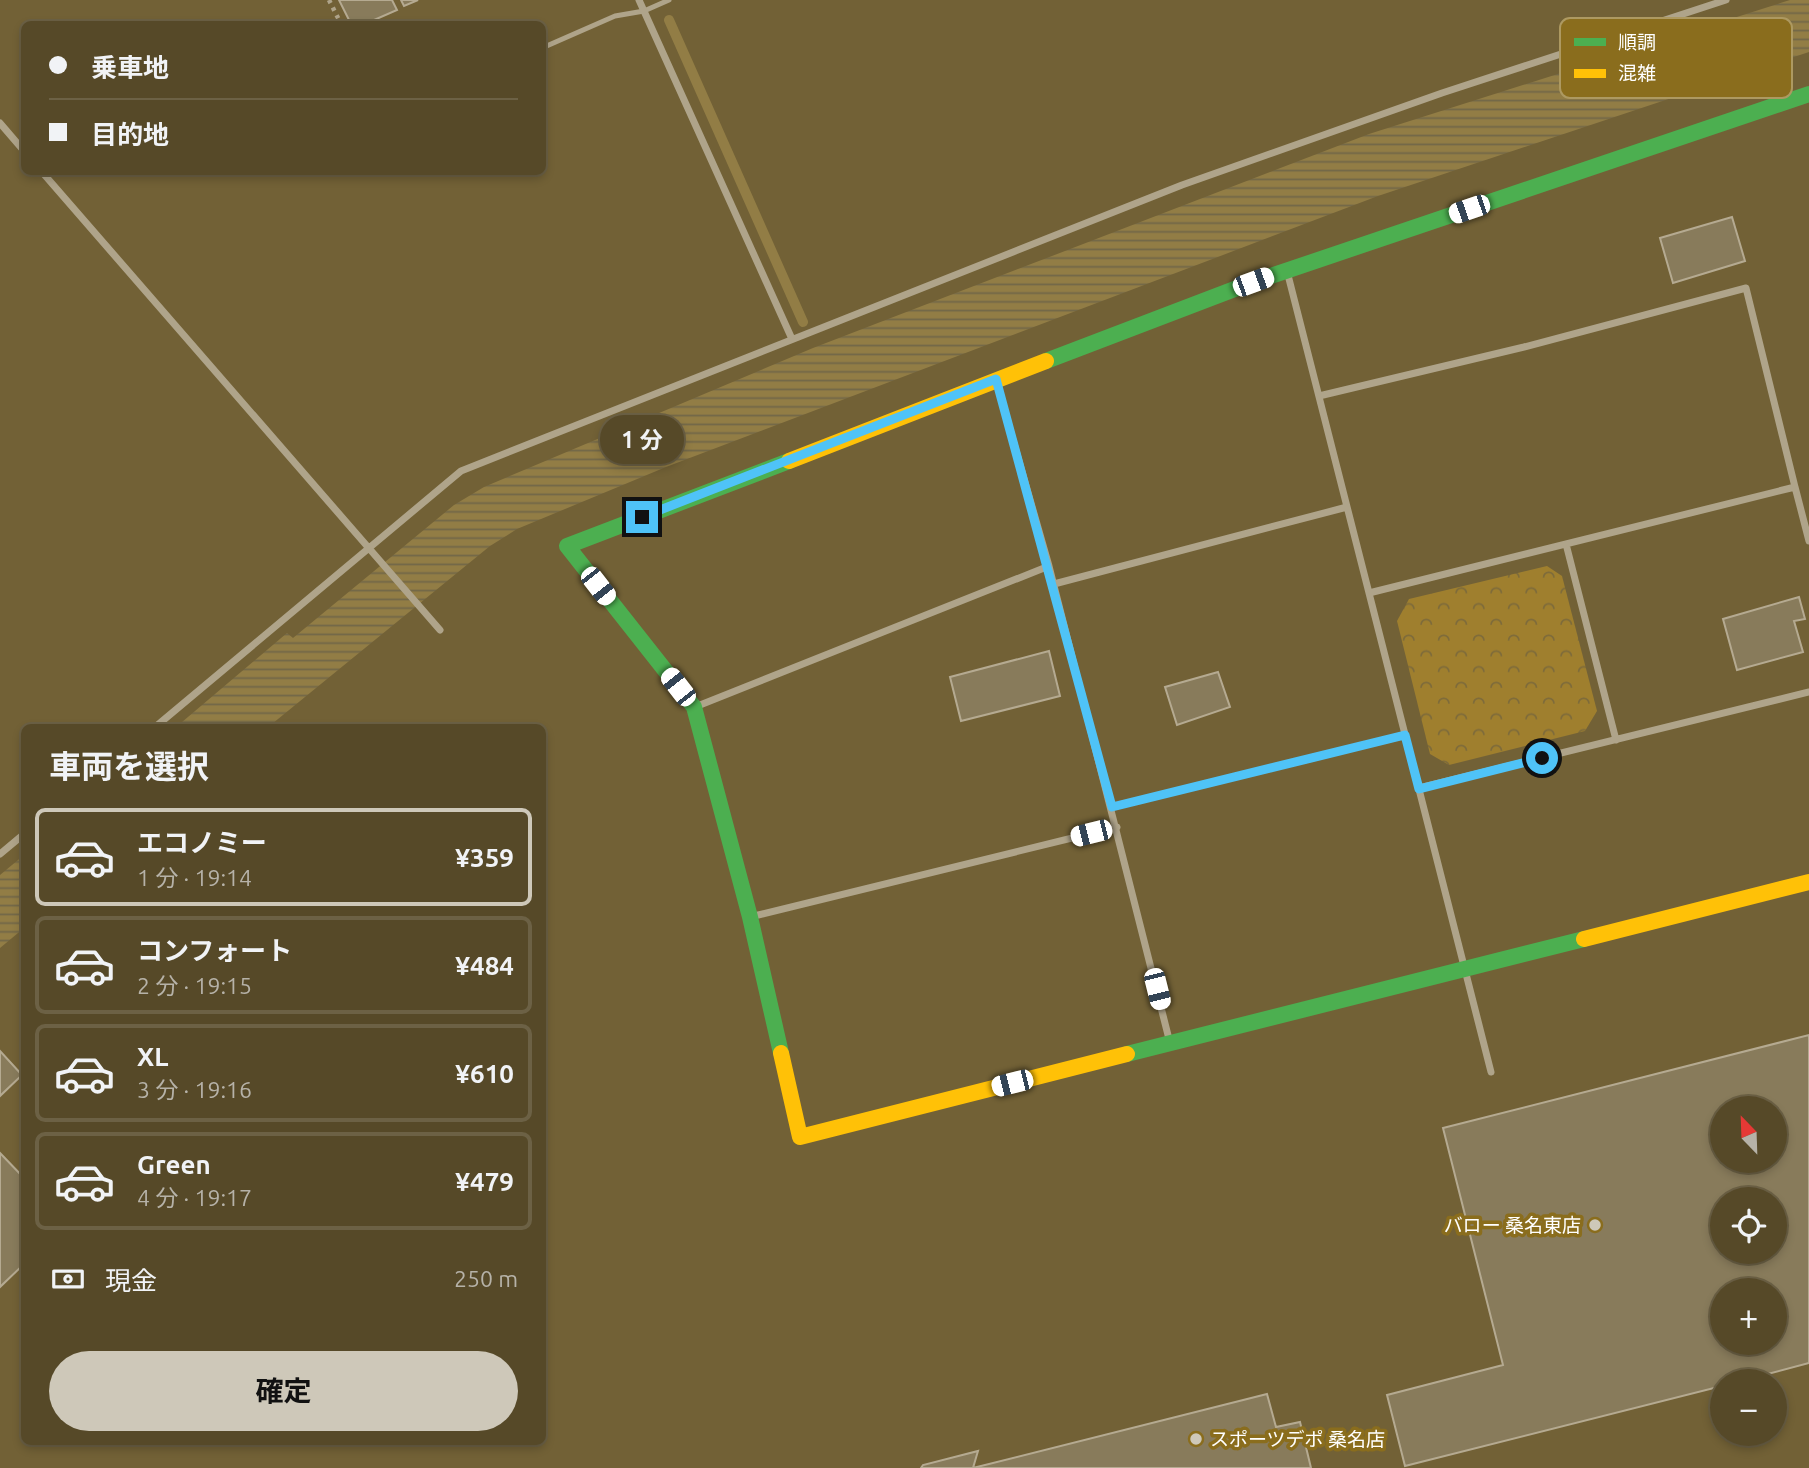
<!DOCTYPE html>
<html lang="ja">
<head>
<meta charset="utf-8">
<style>
	:root { --surface:#564928; --page:#5c5030; --text:#f1f3f6; --muted:#b6b2a8; --line:#6c6145; --accent:#cec8b9 }
	body { margin:0; font-family:Ubuntu,"Noto Sans JP",sans-serif; background:var(--page); color:var(--text); height:100vh; display:flex; flex-direction:column; font-size:26px; white-space:nowrap }
	* { box-sizing:border-box; margin:0 }
	p { font-size:23px; color:var(--muted) }
	.icon { flex:none; width:38px; height:38px; fill:none; stroke:currentColor; stroke-width:2; stroke-linecap:round; stroke-linejoin:round }
	.map { position:relative; flex:1; overflow:hidden }
	.sheet { position:absolute; left:21px; top:724px; width:525px; height:721px; display:flex; flex-direction:column; background:var(--surface); border-radius:10px; box-shadow:0 4px 10px #0003,0 0 0 2px var(--line) }
	.sheet>* { flex:none }
	.top-card { position:absolute; left:21px; top:21px; width:525px; height:154px; border-radius:10px; box-shadow:0 4px 10px #0003,0 0 0 2px var(--line); display:grid; align-content:center; height:154px; padding:0 28px; background:var(--surface) }
	.needle { width:46px; rotate:337deg }
	.fabs { position:absolute; left:1710px; top:1096px; display:grid; gap:14px }
	.fabs a { display:grid; place-items:center; width:77px; height:77px; border-radius:50%; background:var(--surface); box-shadow:0 4px 10px #0003,0 0 0 2px var(--line); font-size:35px }
	.end { position:absolute; width:32px; height:32px; margin:-16px; border:9px solid #4fc3f7; background:#111; box-shadow:0 0 0 4px #111 }
	.from { border-radius:50% }
	.bubble { position:absolute; height:49px; border-radius:24px; background:var(--surface); box-shadow:0 4px 10px #0003,0 0 0 2px var(--line); font-size:23px; font-weight:700; line-height:49px; text-align:center }
	.car { position:absolute; width:21px; height:42px; margin:-21px -10px; border-radius:9px; box-shadow:0 0 5px 2px #0007; background:linear-gradient(#fff 24%,#345 0 40%,#fff 0 76%,#345 0 86%,#fff 0) }
	.top-card b { display:flex; align-items:center; gap:24px; height:66px; font-size:26px }
	.top-card b+b { border-top:2px solid var(--line) }
	.top-card i { width:18px; height:18px; background:var(--text) }
	ul { padding:0; list-style:none }
	li { display:flex; align-items:center; gap:21px; height:98px; margin:0 14px 10px; padding:0 14px; border:4px solid var(--line); border-radius:10px }
	li div { flex:1 }
	li b { display:block; font-size:26px }
	li em { font-style:normal; font-weight:700 }
	li.selected { border-color:var(--accent) }
	li>.icon { width:63px; height:63px; stroke-width:1.5 }
	h2 { padding:0 28px; font-size:32px; line-height:84px }
	.pay { display:flex; align-items:center; gap:18px; height:77px; padding:0 28px; font-size:26px }
	.pay p { margin-inline-start:auto }
	.primary-button { display:flex; gap:14px; margin-top:auto; padding:14px 28px }
	.primary-button a { flex:1; height:80px; border-radius:42px; background:var(--accent); color:#111; font-size:28px; font-weight:700; line-height:80px; text-align:center }
	.map>svg:first-child { display:block }
	.park { fill:url(#park-crowns) }
	.water { fill:url(#water-rules) }
	.lines { fill:none; stroke-linecap:round; stroke-linejoin:round }
	.stream { stroke:#927d45; stroke-width:10 }
	.building { fill:#887b5b; stroke:#b5aa91; stroke-width:2; fill-rule:evenodd }
	.path { stroke:#afa48a; stroke-width:4.5; stroke-dasharray:3.5 5; stroke-linecap:butt }
	.lane { stroke:#afa48a; stroke-width:5 }
	.street { stroke:#afa48a; stroke-width:7 }
	.fast { stroke:#4caf50; stroke-width:16 }
	.slow { stroke:#ffc107; stroke-width:16 }
	.route { stroke:#4fc3f7; stroke-width:9 }
	.poi-dot { fill:#cec8b9; stroke:#8a6d1d; stroke-width:2.5 }
	.labels { text-anchor:middle; stroke-width:7; stroke-linejoin:round; paint-order:stroke }
	.poi-label { font-size:19px; fill:#fff; stroke:#8a6d1d; text-anchor:end }
	.key { fill:#8a6d1d; stroke:#ad9961; stroke-width:2 }
	.key-label { font-size:19px; fill:#fff }
</style>
</head>
<body>
<div class="map">
<svg width="1809" height="1468" viewBox="0 0 1809 1468">
	<defs>
		<pattern id="park-crowns" width="20" height="18" patternUnits="userSpaceOnUse" patternTransform="scale(1.75)"><rect width="20" height="18" fill="#9f7f2e"/><path d="M2 6a3 3 0 1 1 6 0M12 15a3 3 0 1 1 6 0" fill="none" stroke="#7e6b3a"/></pattern>
		<pattern id="water-rules" width="6" height="5" patternUnits="userSpaceOnUse" patternTransform="scale(1.75)"><rect width="6" height="5" fill="#927d45"/><path d="M0 2.5h6" fill="none" stroke="#726748"/></pattern>
	</defs>
	<rect width="100%" height="100%" fill="#726136"/>
	<path class="park" d="M1547,566L1562,576L1597,711L1585,731L1449,765L1430,754L1397,621L1409,599Z"/>
	<path class="water" d="M1790,0H1809V52L1378,196L666,467L517,529L490,546L267,728H175L287,633L293,638L454,505L484,487L813,348L1369,134Z
		M24,855V928L0,948V875Z"/>
	<g class="lines">
		<path class="stream" d="M669,20L803,322"/>
	</g>
	<path class="building" d="M339,0H392L397,10L365,24H351Z
		M401,0H418L404,6Z
		M1732,217L1745,261L1673,283L1660,238Z
		M1799,597L1805,619L1794,621L1803,652L1737,670L1723,619Z
		M1049,651L1060,696L961,721L950,677Z
		M1218,672L1230,707L1177,725L1165,687Z
		M1809,1035V1363L1741,1381H1722V1386L1405,1466L1387,1395L1503,1365L1443,1128ZM1722,1108H1774V1160H1722ZM1722,1199H1774V1251H1722ZM1722,1290H1774V1342H1722Z
		M0,1051L22,1075L0,1096Z
		M0,1153L24,1178V1264L0,1287Z
		M1267,1394L1276,1427L1300,1422L1311,1468H921L923,1465L978,1451L973,1468Z"/>
	<g class="lines">
		<path class="path" d="M329,0L341,24"/>
		<path class="lane" d="M542,48L615,16L644,11L669,0"/>
		<path class="street" d="M639,0L792,339
			M0,123L24,151
			M42,172L440,630
			M1288,275L1491,1072
			M997,384L1049,566L1170,1043
			M1319,396L1524,347L1746,288L1795,487
			M1566,544L1616,740
			M1054,584L1347,507
			M1369,593L1795,487L1809,541
			M695,707L1049,566
			M154,728L461,471L1182,185L1442,93L1726,0
			M1419,788L1809,692
			M1112,807L1405,735
			M0,854L24,834
			M754,916L1117,827"/>
		<path class="fast" d="M1046,361L1253,282L1809,94
			M781,1053L750,917L694,707L567,546L789,461
			M1127,1054L1584,939"/>
		<path class="slow" d="M789,461L1046,361
			M1584,939L1809,882
			M781,1053L800,1137L1127,1054"/>
	</g>
	<g class="lines">
		<path class="route" d="M642,517L996,379L1112,807L1405,735L1419,789L1542,758"/>
	</g>
	<g class="poi-dot">
		<circle cx="1595" cy="1225" r="7"/>
		<circle cx="1196" cy="1439" r="7"/>
	</g>
	<g class="labels">
		<g class="poi-label">
			<text x="1581" y="1232">バロー 桑名東店</text>
			<text x="1210" y="1446" text-anchor="start">スポーツデポ 桑名店</text>
		</g>
	</g>
	<rect x="1560" y="18" width="232" height="80" rx="10" class="key"/>
	<rect x="1574" y="38" width="32" height="8" fill="#4caf50"/>
	<rect x="1574" y="69" width="32" height="9" fill="#ffc107"/>
	<g class="key-label">
		<text x="1618" y="49">順調</text>
		<text x="1618" y="80">混雑</text>
	</g>
</svg>
<div class="fabs">
<a><svg class="needle" viewBox="-14 -14 28 28"><path d="M0-13l5 13h-10z" fill="#e53935"/><path d="M0 13l5-13h-10z" fill="#b6b2a8"/></svg></a>
<a><svg class="icon" aria-label="locate" viewBox="0 0 24 24"><circle cx="12" cy="12" r="6"/><path d="M12 2v4M12 18v4M2 12h4M18 12h4"/></svg></a>
<a>+</a>
<a>−</a>
</div>
<i class="end from" style="left:1542px;top:758px"></i>
<i class="end" style="left:642px;top:517px"></i>
<div class="bubble" style="left:600px;top:415px;width:84px">1 分</div>
<i class="car" style="left:1469px;top:209px;rotate:251deg"></i>
<i class="car" style="left:1253px;top:282px;rotate:70deg"></i>
<i class="car" style="left:598px;top:586px;rotate:142deg"></i>
<i class="car" style="left:678px;top:687px;rotate:322deg"></i>
<i class="car" style="left:1091px;top:833px;rotate:256deg"></i>
<i class="car" style="left:1157px;top:989px;rotate:166deg"></i>
<i class="car" style="left:1012px;top:1083px;rotate:256deg"></i>
<div class="top-card">
<b><i class="from"></i>乗車地</b>
<b><i></i>目的地</b>
</div>
<section class="sheet">
<h2>車両を選択</h2>
<ul>
<li class="selected"><svg class="icon" aria-label="car" viewBox="0 0 24 24"><path d="M5 17H2v-5l4-1 3-4h7l3 4 3 1v5h-3M9 17h6M6 11h13"/><circle cx="7" cy="17" r="2"/><circle cx="17" cy="17" r="2"/></svg><div><b>エコノミー</b><p>1 分 · 19:14</p></div><em>¥359</em></li>
<li><svg class="icon" aria-label="car" viewBox="0 0 24 24"><path d="M5 17H2v-5l4-1 3-4h7l3 4 3 1v5h-3M9 17h6M6 11h13"/><circle cx="7" cy="17" r="2"/><circle cx="17" cy="17" r="2"/></svg><div><b>コンフォート</b><p>2 分 · 19:15</p></div><em>¥484</em></li>
<li><svg class="icon" aria-label="car" viewBox="0 0 24 24"><path d="M5 17H2v-5l4-1 3-4h7l3 4 3 1v5h-3M9 17h6M6 11h13"/><circle cx="7" cy="17" r="2"/><circle cx="17" cy="17" r="2"/></svg><div><b>XL</b><p>3 分 · 19:16</p></div><em>¥610</em></li>
<li><svg class="icon" aria-label="car" viewBox="0 0 24 24"><path d="M5 17H2v-5l4-1 3-4h7l3 4 3 1v5h-3M9 17h6M6 11h13"/><circle cx="7" cy="17" r="2"/><circle cx="17" cy="17" r="2"/></svg><div><b>Green</b><p>4 分 · 19:17</p></div><em>¥479</em></li>
</ul>
<div class="pay"><svg class="icon" aria-label="cash" viewBox="0 0 24 24"><path d="M3 7h18v10H3z"/><circle cx="12" cy="12" r="2"/></svg>現金<p>250 m</p></div>
<div class="primary-button"><a>確定</a></div>
</section>
</div>
</body>
</html>
